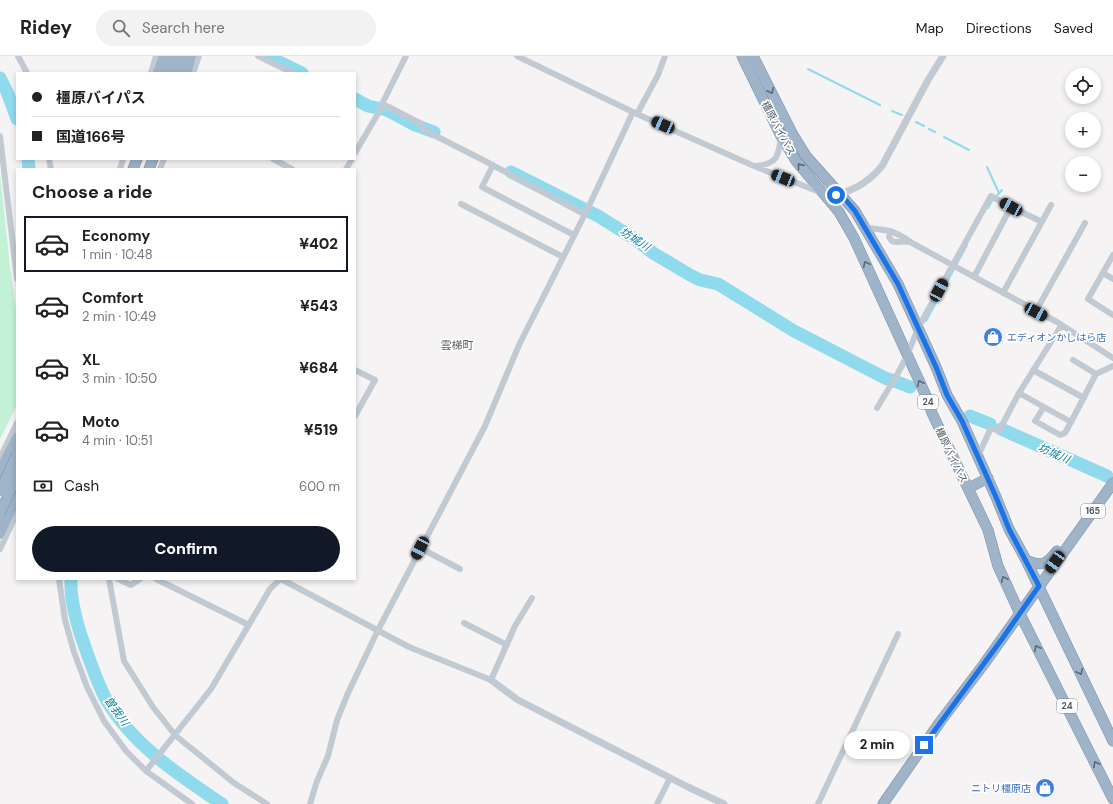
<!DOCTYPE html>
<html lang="en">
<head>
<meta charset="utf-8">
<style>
	:root { --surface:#fff; --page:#f2f2f2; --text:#222; --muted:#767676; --line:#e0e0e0; --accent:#111827 }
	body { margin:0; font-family:"DM Sans","Noto Sans JP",sans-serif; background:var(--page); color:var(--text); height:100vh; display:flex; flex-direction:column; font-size:15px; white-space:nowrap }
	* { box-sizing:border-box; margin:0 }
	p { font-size:13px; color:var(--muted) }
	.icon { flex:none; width:22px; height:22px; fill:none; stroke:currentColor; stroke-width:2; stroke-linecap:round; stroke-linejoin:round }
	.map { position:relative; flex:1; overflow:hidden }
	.details { position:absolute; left:16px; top:112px; width:340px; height:412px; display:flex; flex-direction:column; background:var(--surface); border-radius:0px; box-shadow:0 2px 6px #0003 }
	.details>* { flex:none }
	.hud { position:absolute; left:16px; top:16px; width:340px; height:88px; border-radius:0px; box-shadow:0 2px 6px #0003; display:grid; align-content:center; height:88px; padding:0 16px; background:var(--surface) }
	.buttons { position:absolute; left:1065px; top:12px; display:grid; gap:8px }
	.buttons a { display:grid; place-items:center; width:36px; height:36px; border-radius:50%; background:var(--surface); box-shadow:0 2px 6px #0003; font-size:20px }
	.end { position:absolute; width:18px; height:18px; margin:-9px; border:5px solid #1a73e8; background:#fff; box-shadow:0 0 0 2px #fff }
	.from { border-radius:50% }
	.bubble { position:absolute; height:28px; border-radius:14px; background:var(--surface); box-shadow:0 2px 6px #0003; font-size:13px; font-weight:800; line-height:28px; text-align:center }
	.car { position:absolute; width:12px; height:24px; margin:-12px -6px; border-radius:5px; box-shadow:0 0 3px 1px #0007; background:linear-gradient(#222 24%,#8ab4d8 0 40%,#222 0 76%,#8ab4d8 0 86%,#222 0) }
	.hud b { display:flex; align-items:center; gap:14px; height:38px; font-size:15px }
	.hud b+b { border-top:1px solid var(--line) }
	.hud i { width:10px; height:10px; background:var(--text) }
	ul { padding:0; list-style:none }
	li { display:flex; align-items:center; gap:12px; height:56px; margin:0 8px 6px; padding:0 8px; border:2px solid transparent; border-radius:0px }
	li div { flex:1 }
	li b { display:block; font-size:15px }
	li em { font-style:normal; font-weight:800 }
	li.current { border-color:var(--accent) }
	li>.icon { width:36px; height:36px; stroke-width:1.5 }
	h2 { padding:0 16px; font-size:18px; line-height:48px }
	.pay { display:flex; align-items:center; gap:10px; height:44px; padding:0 16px; font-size:15px }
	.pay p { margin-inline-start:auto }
	.action { display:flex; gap:8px; margin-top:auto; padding:8px 16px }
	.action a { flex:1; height:46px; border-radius:24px; background:var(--accent); color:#fff; font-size:16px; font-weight:800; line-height:46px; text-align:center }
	header { display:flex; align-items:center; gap:24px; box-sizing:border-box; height:56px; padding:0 20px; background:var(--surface); border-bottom:1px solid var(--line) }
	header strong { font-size:19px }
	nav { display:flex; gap:22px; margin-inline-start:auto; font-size:14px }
	.search { width:280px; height:36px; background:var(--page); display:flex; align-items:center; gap:10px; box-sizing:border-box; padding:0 14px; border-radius:22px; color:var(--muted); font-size:15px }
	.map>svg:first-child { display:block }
	.green { fill:#c3f1d5 }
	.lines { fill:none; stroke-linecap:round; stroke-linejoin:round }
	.stream { stroke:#90daee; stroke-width:2 }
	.river { stroke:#90daee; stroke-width:13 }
	.trunk-casing { stroke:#7690ad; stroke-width:11 }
	.minor { stroke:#c1cad2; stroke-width:6 }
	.tertiary { stroke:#c1cad2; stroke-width:7 }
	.trunk { stroke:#9fb4c9; stroke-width:10 }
	.trunk-bridge-casing { stroke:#7690ad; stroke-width:11; stroke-linecap:butt }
	.trunk-bridge { stroke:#9fb4c9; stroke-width:10 }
	.oneway { stroke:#5b6976 }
	.route { stroke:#1a73e8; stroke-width:5 }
	.labels { text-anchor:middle; stroke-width:3.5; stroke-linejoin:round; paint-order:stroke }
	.shield { fill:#fff; stroke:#808990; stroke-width:1 }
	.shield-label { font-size:9px; font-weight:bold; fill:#4a5661 }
	.street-label { font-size:10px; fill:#4a5661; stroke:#fff }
	.shop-label { font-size:10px; fill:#366cbe; stroke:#fff; text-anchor:start }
	.water-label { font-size:11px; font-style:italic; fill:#0c7c9b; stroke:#fff }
	.neighbourhood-label { font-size:11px; fill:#5f6368; stroke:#fff }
</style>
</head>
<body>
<header>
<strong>Ridey</strong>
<div class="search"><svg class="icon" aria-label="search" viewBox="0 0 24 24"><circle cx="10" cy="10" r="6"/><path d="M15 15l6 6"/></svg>Search here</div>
<nav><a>Map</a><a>Directions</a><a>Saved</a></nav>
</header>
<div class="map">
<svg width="1113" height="748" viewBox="0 0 1113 748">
	<rect width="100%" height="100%" fill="#f5f3f3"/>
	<path class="green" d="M0,117L10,211L17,260L16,351L0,383Z"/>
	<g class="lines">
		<path class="stream" d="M808,13L880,49
			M892,55L902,59
			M916,66L924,70
			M929,73L935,76
			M944,81L969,94
			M987,111L999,137
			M988,152L992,145L1002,134
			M926,265L967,189"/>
		<path class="river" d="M267,0L302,17
			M0,22L8,38L17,63
			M355,43L368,50L387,54L415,69L434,76
			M28,103L29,113
			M511,116L598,160L635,183L653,197L690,219L700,224L718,228L794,275L885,322L897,326L910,331
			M970,360L990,368
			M1001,373L1107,420
			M71,523C70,547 78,572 86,594C92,611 98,629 107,645C134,690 179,719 222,748"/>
		<defs>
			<path id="trunk" d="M742,0L781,80L796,105L839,156L854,182L927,342L932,357L988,474L998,510L1020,558L1113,743
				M753,0L793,79L806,100L855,155L898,228L936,311L947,339L962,365L996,441L1009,473L1026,504L1113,685
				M158,17L164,0
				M167,17L173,0
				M177,17L183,0
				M186,17L191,0
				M133,113L137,103
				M149,113L153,103
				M0,415L17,382
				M969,432L988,422
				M0,477L17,440
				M1026,504C1042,511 1046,509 1057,495
				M883,748L940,666L984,608L1113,427"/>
		</defs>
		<use href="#trunk" class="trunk-casing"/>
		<path class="minor" d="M18,0L27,17
			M258,0L293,17
			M517,0L637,58L754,110L822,137
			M151,17L156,0
			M193,17L199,0
			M382,48L420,67L424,74L483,104L584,158
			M637,58L658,19L665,0
			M0,80L17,223
			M355,97L380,54L382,48L406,0
			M49,103L51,113
			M273,103L292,113
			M493,109L482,131L574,179
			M756,110C779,107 778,100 781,81
			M120,113L123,103
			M160,113L164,103
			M346,113L352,103
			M461,148L563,201
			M864,171C873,173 881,173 889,175C898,177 905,182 912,187L1057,266L1113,302
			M891,175L889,181L892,185C898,188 902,184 909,186
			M1113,199L1088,243L1113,259
			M1103,217L1113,223
			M974,221L1011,151
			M1003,237L1051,149
			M1036,255L1085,167
			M1073,304L1096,318L1113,310
			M355,314L375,324L355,360
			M1033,314L1084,342
			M1019,337L1071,366L1096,318
			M1044,351L1035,365L1060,379L1065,377L1071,366
			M877,352L898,317L907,300L918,272L991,140L1011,151L1042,166
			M978,400L991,372L999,375L1019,337L1061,270
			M0,402L17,367
			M420,492L460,513
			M0,493L17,457
			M59,523L65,564L74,596L87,631L104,665L126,695L146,715L192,748
			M109,523L124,605L153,651L175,679L181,684L234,727L267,748
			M118,523L131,529L140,523
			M156,523L249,569
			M281,523L409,591L491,624L515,570L532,542
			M464,567L507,589
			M146,715L211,633L270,533L280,523
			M310,748L317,725L328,700L337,664L348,637L378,574L485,370L519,289L588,152L633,56
			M657,748L670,722
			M818,748L898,578"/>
		<path class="tertiary" d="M826,139C848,139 868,127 882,110L928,24L943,0
			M491,624L518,644L688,731L724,748"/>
		<use href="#trunk" class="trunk"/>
		<defs>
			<path id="trunk-bridge" d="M0,435L17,398
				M0,457L17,420"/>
		</defs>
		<use href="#trunk-bridge" class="trunk-bridge-casing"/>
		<use href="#trunk-bridge" class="trunk-bridge"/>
	</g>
	<defs><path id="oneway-chevron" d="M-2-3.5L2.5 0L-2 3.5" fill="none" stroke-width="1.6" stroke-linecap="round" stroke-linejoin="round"/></defs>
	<g class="oneway">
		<use href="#oneway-chevron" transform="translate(771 35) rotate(64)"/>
		<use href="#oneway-chevron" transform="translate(800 110) rotate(-129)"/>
		<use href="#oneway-chevron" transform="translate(866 208) rotate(-114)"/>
		<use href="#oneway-chevron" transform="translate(920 327) rotate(-116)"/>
		<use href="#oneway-chevron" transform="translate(1004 523) rotate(-115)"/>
		<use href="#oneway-chevron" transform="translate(1037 592) rotate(-117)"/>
		<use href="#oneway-chevron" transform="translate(1080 616) rotate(64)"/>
		<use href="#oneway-chevron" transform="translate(1096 708) rotate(-117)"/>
	</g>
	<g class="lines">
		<path class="route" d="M836,139L840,137L855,155L898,228L936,311L947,339L962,365L996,441L1009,473L1039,530L1002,583L924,689"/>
	</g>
	<defs>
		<symbol id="shop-disc" viewBox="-11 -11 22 22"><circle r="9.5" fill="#3f7fe0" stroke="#fff"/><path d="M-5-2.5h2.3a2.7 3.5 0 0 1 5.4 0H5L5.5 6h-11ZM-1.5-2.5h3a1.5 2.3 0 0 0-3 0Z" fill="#fff"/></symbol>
	</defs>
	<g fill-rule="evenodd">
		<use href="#shop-disc" x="982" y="270" width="22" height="22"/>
		<use href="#shop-disc" x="1034" y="721" width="22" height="22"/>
	</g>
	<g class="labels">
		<g class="shield">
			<rect x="918" y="339" width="20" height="14" rx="3"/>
			<rect x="1081" y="448" width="24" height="14" rx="3"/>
			<rect x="1057" y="643" width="20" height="14" rx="3"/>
		</g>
		<g class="shield-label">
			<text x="928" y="349">24</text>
			<text x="1093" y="458">165</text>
			<text x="1067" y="653">24</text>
		</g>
		<g class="street-label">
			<text transform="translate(779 72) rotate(62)" y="4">橿原バイパス</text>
			<text transform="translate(952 399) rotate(64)" y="4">橿原バイパス</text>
		</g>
		<g class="shop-label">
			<text x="1007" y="285">エディオンかしはら店</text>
			<text x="1031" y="736" text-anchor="end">ニトリ橿原店</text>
		</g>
		<g class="water-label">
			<text transform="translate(635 183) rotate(33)" y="4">坊城川</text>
			<text transform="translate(1054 397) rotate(24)" y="4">坊城川</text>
			<text transform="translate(117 655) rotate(54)" y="4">曽我川</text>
		</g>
		<g class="neighbourhood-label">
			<text x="457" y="293">雲梯町</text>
		</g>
	</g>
</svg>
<div class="buttons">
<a><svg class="icon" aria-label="locate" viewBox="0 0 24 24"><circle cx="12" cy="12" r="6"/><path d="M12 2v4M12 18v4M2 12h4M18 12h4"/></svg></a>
<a>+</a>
<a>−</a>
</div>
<i class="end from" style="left:836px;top:139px"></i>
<i class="end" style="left:924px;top:689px"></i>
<div class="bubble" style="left:844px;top:675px;width:66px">2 min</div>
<i class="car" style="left:663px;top:69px;rotate:294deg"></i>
<i class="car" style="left:783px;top:122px;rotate:292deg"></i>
<i class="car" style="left:1011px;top:151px;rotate:299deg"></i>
<i class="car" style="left:939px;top:234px;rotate:28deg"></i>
<i class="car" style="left:1036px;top:256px;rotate:118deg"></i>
<i class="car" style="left:420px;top:492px;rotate:207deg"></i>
<i class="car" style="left:1055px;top:506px;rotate:215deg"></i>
<div class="hud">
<b><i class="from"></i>橿原バイパス</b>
<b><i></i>国道166号</b>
</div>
<section class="details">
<h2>Choose a ride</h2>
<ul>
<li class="current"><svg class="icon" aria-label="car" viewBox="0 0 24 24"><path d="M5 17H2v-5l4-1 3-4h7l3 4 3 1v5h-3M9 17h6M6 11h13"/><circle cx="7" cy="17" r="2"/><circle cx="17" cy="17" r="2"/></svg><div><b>Economy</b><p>1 min · 10:48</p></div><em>¥402</em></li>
<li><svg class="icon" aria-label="car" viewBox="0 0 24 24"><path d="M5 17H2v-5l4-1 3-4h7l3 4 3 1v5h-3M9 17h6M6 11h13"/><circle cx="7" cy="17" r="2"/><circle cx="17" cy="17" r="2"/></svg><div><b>Comfort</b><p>2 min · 10:49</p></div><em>¥543</em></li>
<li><svg class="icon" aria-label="car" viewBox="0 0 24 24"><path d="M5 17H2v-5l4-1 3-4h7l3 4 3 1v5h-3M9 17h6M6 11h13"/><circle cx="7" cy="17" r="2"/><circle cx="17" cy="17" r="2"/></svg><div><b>XL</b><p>3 min · 10:50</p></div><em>¥684</em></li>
<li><svg class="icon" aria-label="car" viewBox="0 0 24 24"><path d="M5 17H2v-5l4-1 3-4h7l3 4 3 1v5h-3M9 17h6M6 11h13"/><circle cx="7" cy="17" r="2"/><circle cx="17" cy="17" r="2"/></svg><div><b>Moto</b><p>4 min · 10:51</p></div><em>¥519</em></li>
</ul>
<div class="pay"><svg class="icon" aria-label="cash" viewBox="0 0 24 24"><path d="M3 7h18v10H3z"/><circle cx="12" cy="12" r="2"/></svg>Cash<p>600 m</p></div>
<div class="action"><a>Confirm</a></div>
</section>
</div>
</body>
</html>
